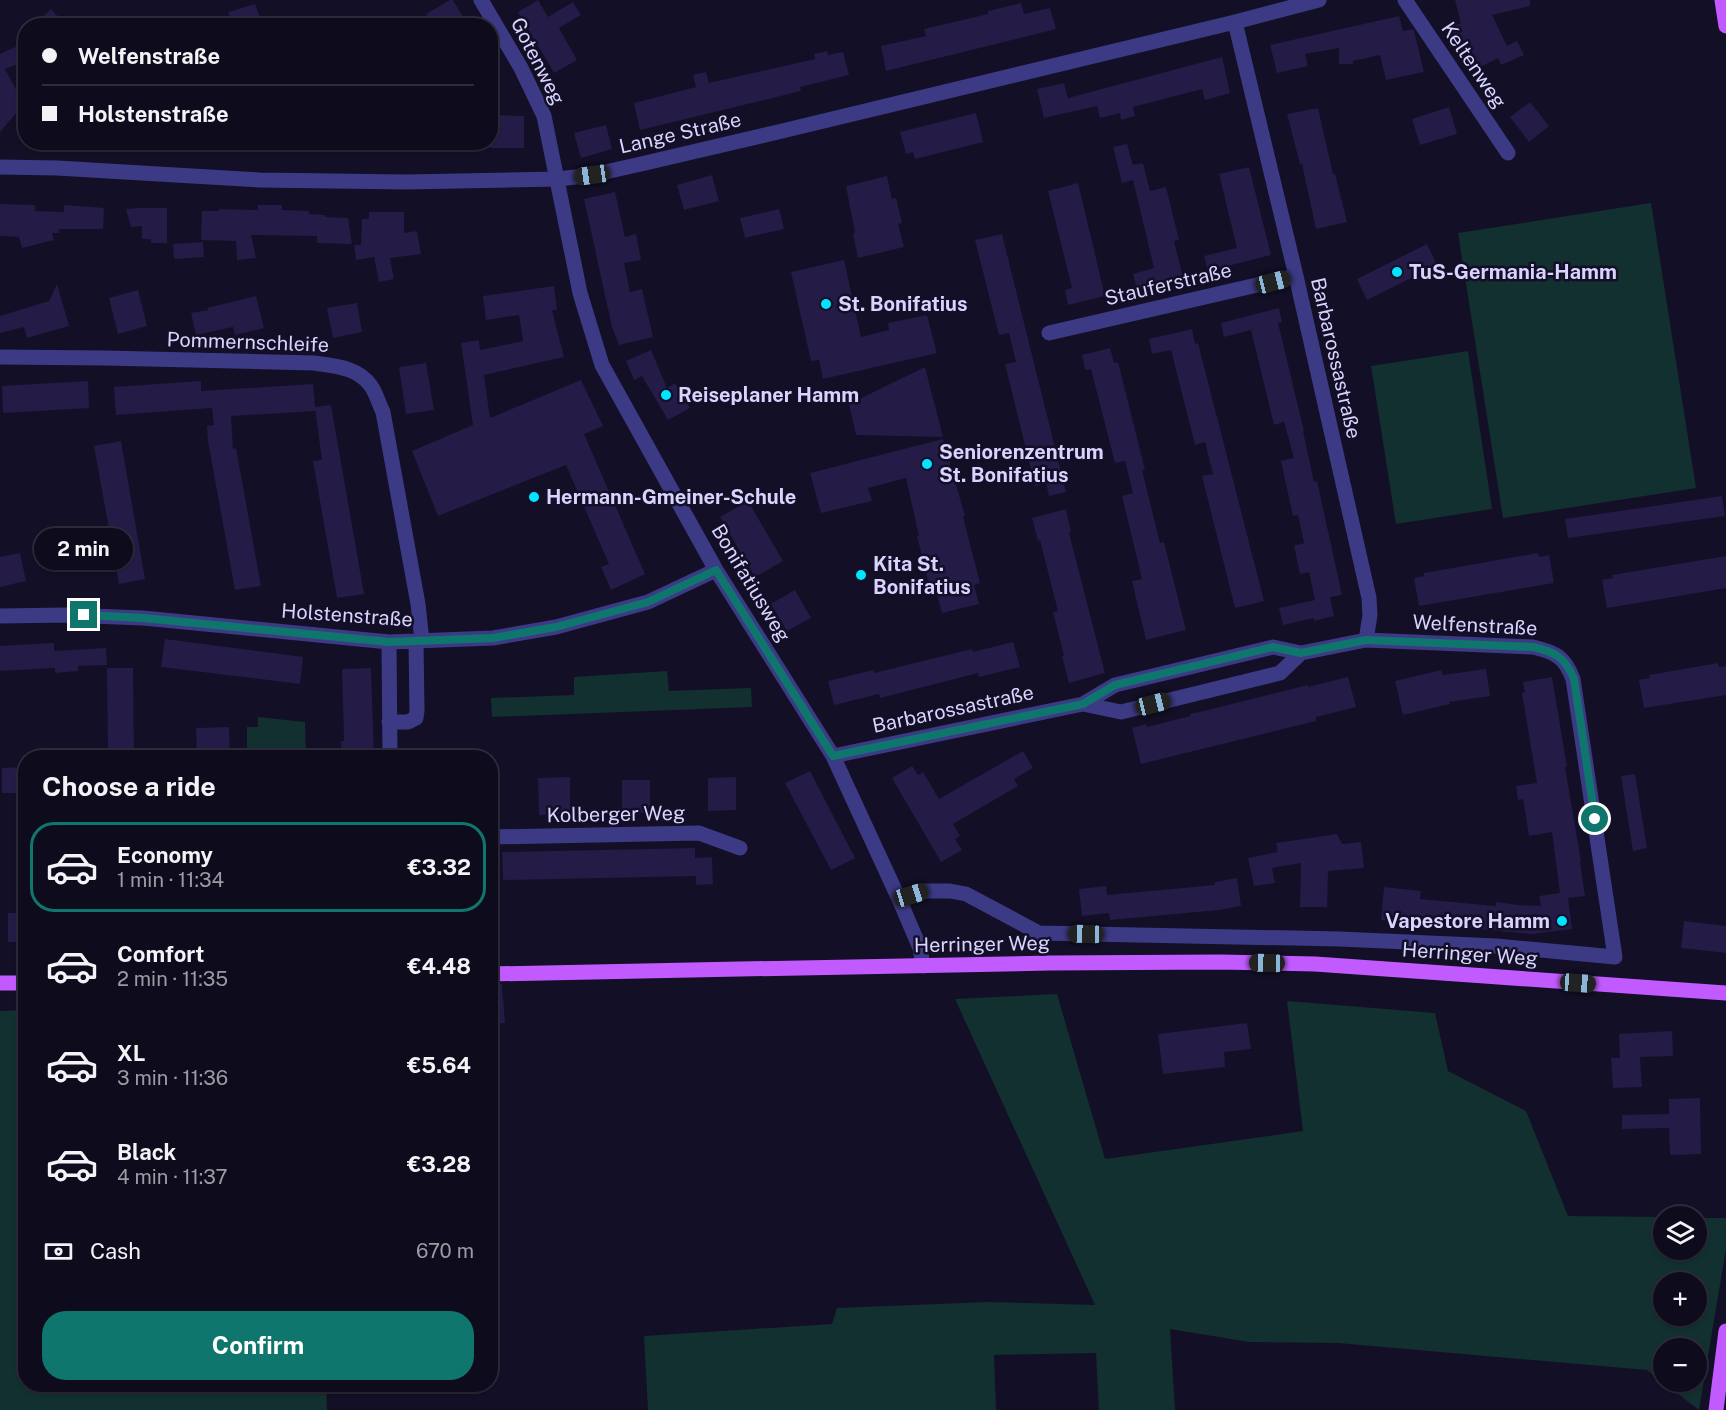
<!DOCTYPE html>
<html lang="en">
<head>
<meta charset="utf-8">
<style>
	:root { --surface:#0e0b1c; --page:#171425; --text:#f1f3f6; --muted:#9b9ba3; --line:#2e2b3b; --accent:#0f766e }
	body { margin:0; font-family:"Public Sans",sans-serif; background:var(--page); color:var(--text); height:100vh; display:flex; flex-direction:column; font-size:22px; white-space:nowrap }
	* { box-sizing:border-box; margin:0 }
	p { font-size:20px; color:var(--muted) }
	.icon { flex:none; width:33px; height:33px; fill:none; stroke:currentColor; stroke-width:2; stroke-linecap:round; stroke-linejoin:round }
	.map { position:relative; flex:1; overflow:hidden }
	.side { position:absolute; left:18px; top:750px; width:480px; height:642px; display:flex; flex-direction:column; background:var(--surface); border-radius:24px; box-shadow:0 2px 4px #0004,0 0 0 2px var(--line) }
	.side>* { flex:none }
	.top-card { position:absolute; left:18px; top:18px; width:480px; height:132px; border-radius:24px; box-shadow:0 2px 4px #0004,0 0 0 2px var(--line); display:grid; align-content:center; height:132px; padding:0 24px; background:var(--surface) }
	.buttons { position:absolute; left:1653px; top:1206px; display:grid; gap:12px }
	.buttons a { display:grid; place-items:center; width:54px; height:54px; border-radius:50%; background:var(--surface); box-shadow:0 2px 4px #0004,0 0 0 2px var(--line); font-size:30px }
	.end { position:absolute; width:27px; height:27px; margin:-14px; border:8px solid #0f766e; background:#fff; box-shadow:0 0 0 3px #fff }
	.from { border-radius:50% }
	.bubble { position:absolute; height:42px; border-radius:21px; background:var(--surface); box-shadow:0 2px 4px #0004,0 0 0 2px var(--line); font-size:20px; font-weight:700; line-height:42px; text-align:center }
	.car { position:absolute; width:18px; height:36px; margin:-18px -9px; border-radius:8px; box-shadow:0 0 4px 2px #0007; background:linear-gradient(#222 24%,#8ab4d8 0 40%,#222 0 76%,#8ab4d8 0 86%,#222 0) }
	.top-card b { display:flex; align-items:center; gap:21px; height:57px; font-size:22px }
	.top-card b+b { border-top:2px solid var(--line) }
	.top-card i { width:15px; height:15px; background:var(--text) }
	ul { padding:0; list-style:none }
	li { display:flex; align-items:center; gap:18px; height:90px; margin:0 12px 9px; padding:0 12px; border:3px solid transparent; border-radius:24px }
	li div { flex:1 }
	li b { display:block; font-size:22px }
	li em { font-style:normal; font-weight:700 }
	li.active { border-color:var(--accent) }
	li>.icon { width:54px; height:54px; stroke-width:1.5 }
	h2 { padding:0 24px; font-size:27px; line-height:72px }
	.pay { display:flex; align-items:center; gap:15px; height:66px; padding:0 24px; font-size:22px }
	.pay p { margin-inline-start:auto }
	.action { display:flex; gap:12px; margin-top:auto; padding:12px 24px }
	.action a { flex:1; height:69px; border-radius:24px; background:var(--accent); color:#fff; font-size:24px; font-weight:700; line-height:69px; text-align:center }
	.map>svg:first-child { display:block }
	.green { fill:#12302f; fill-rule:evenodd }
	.building { fill:#241b47 }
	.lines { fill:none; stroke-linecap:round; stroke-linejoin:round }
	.minor { stroke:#3d3a85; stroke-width:15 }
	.major { stroke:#c25bff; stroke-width:15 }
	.route { stroke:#0f766e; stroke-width:8 }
	.poi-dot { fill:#00e5ff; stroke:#130f26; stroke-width:2 }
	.labels { text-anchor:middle; stroke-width:5; stroke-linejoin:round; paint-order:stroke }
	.street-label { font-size:20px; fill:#d9d4ff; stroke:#130f26 }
	.poi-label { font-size:20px; font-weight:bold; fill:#d9d4ff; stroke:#130f26; text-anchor:start }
</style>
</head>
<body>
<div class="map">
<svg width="1726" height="1410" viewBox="0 0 1726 1410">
	<rect width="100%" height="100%" fill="#130f26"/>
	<path class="green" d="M1651,203L1696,488L1503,518L1458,233Z
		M1468,351L1492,509L1396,524L1371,366Z
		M667,671L669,691L751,688L752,707L492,717L491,698L574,695V677Z
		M258,717L305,722L306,757H247V727H258Z
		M1057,994L1105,1159L1303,1131L1287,1001L1435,1013L1448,1071L1526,1111L1568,1216L1663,1217L1664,1250H1696L1697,1218H1726V1249L1699,1410L1647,1370L1338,1343L1249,1342L1170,1329L1175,1410H1099L1096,1353L994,1355L996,1410H648L644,1336L832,1324L837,1308L987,1302L1095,1305L955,999ZM1664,1282H1696V1316H1664ZM1664,1348H1696V1382H1664Z
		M25,1010L26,1384L326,1385L327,1410H0V1011Z"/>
	<path class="building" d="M450,0H453L468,26H433L426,14Z
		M538,0L548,17L573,2L581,15L559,28L577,60L554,73L518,12Z
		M1455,0H1530V6L1492,15L1507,46L1517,41L1524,55L1501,65L1498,58L1478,68L1467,46L1459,49L1449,28L1461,23Z
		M1021,3L1024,14L1050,8L1056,29L886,71L881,46L926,36L924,29L988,14V11Z
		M255,4L263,26H232L228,12Z
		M51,9L67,26H33Z
		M1399,16L1403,31L1413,29L1414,31L1424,72L1386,80L1380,55L1353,61V64H1339V48L1305,54L1308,66L1277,73L1270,45Z
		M26,42V61L5,69L24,104L0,132V54Z
		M827,51L828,55L843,52L849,75L800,87L801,91L640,130L634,103L696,87L693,75L706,72L709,83L815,59L814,54Z
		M1222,57L1230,93L1205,100L1202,89L1133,107L1135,116L1121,120L1120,113L1100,118L1097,106L1044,118L1037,89L1064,83L1068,98Z
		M1530,102L1549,126L1529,142L1510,117Z
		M1449,107L1457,134L1420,145L1412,119Z
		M1318,108L1333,174H1335L1347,222L1316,229L1302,164H1300L1287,114Z
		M976,113L983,142L915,159L913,152L906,154L900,132Z
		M490,115L524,116V148H490Z
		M606,125L612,149L581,158L574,133Z
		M1127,144L1133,165L1143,163L1150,191L1166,187L1179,240L1174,241L1183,277L1137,289L1133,274L1154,268L1133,180L1122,183L1113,147Z
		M1249,167L1271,255L1208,271L1204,256L1237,248L1219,174Z
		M712,175L719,201L684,210L677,185Z
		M887,176L892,199L896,198L902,223L898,224L904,247L858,258L853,234L855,233L846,186Z
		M1078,183L1105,296L1068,305L1065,290L1072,288L1048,191Z
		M615,192L625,237L636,234L641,260L624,263L630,292L642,289L653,337L619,345L612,327L584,199Z
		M0,204L35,205V211L64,212V205L104,208L103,229H59V233H52L54,240L22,248L19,237L0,236Z
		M258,205H282V210L309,211V214L325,215V217L348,218L352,244L317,243V236L251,235L256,258L237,260L236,241L201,240L202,211H219V209L258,210Z
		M139,208H167V243H151V239H142V226L131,227L126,209Z
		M779,209L784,229L745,238L740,218Z
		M369,212H404V233L417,231L421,254L390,258L394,279L379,282L374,257L356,260L354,245H361L362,219H369Z
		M1002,234L1066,492L1049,496L1046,483L1035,486L1005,364L1016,362L1009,333L999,335L975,240Z
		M203,242L204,257L174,259L173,244Z
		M1427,244L1437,265L1367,300L1357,279Z
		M844,260L861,337L889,330L888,323L927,315L937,353L823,379L819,360L811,361L791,272Z
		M57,284L69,326L27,338L24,327L0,333V316L49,301Z
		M554,286L557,310H552L564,357L484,375L490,418L581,380L603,426L584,434L645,574L611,590L601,567L609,564L566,465L438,516L412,451L473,425L461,343L479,340L480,350L523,341L519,315L486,320L483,296Z
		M138,290L147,326L118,334L109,298Z
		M256,296L264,328L235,335L233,327L196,335L191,313L208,310L207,308Z
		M357,303L362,332L333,338L327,308Z
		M1279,308L1282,322L1278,323L1304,431H1303L1314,482L1317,481L1342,595L1330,597L1334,616L1314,621V618L1283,625L1279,608L1315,600L1309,572L1300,574L1294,546L1304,543L1298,515L1293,516L1281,461L1294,458L1284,422L1274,425L1251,330L1224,337L1221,323Z
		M1192,329L1195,344L1198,343L1264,601L1235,608L1202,476L1213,474L1205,442L1195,445L1171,350L1152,354L1149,339Z
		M1110,348L1114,363L1118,362L1145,470H1142L1160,543L1164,542L1186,630L1146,640L1132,581L1142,579L1122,496L1133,493L1125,461L1115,463L1091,369L1085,370L1082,355Z
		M651,350L667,388L675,383L690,408L668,420L642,376L634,380L626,361Z
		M426,363L434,410L406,414L399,367Z
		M925,367L943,437L856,435L849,404Z
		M88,381L89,408L3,413L2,386Z
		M201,381V391L313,384L315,407L331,405L364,594L337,598L313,461L322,460L315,408V411L231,416L233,449L236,448L261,586L235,590L208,441L207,426L214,425L212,408L116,415L114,387Z
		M943,439L965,516L963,517L980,583L974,585L979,604L942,613L937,595L932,596L917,536H919L906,478L868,488L872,501L821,513L810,473Z
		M121,441L145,579L119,584L94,446Z
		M1722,496L1725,516L1568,538L1565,519Z
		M748,501L783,561L755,577L720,517Z
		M1066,509L1071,532L1069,533L1105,673L1069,683L1062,656H1064L1053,612L1058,611L1040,540L1038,541L1032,518Z
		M20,553L26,581L0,587V557Z
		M1538,553L1539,557L1549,555L1554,583L1419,606L1414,578L1424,576V573Z
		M1726,556V588L1607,608L1602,580L1613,578L1612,575Z
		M795,590L811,618L787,631L771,604Z
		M165,639L303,657L300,684L161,667Z
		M1013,642L1020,667L979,677L978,673L880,698L879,694L834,705L828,681L873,670L874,673L972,649L973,652Z
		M54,643V651L106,648L107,665L78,666V671L55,673V668L0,671V646Z
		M1718,663L1719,667L1726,666V695L1644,708L1639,680L1650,678L1649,675Z
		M107,668H133L134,758H108Z
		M371,668L374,758H341V741H344L342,669Z
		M1486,669L1490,696L1449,702L1450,704L1403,715L1395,681L1441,670L1443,675Z
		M1348,677L1356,707L1316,717V721L1141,764L1132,728L1146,724V727L1151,726L1190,716V714L1204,711L1308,685V687Z
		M1552,677L1567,767H1565L1581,861L1580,862L1585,896L1568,898L1572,929L1532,934L1381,920L1384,887L1421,891L1420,899L1496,906V902L1519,905L1541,906L1539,896L1560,893L1552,832L1529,836L1523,799L1518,800L1516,786L1537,783L1522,693L1525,692L1523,682Z
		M229,727L230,758H197L196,728Z
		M1023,751L1033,768L1014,779L1018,786L953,824L960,836L955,839L962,850L941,862L892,778L912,766L918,775L923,772L939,799Z
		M26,767V793H2V768Z
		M810,771L855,858L831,870L785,783Z
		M1635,774L1647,848L1633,851L1621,776Z
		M570,777V814L539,815L538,778Z
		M736,777V810L708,811V778Z
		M622,780H650V813H622Z
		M1337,834L1342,844L1361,842L1364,868L1328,871L1327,907H1300L1301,863L1272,868L1275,883L1254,886L1248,858L1278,852L1276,843Z
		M695,848V858L712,857L713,884L696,885V876L503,880L502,852Z
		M1237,878L1241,906L1219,910L1110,920L1109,913L1082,916L1079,889L1106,886L1107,895L1215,885V882Z
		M8,913H26V942H8Z
		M1684,921L1726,926V953L1681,948Z
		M490,984H502L505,1023L490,1024Z
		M1247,1023L1251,1049L1224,1052L1225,1067L1163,1074L1158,1034Z
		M1672,1031L1673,1056L1640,1057L1642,1087L1613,1088L1611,1058H1620L1619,1034Z
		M1700,1098L1701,1154L1670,1155L1669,1128L1622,1129V1115L1669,1114V1099Z"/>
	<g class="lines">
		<path class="minor" d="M481,0L521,68L544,116L580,293L602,365L716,570L833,756L899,899L920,948L923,966
			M1405,0L1508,153
			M1235,22L1296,276L1369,598L1370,615L1366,640
			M0,167L57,168L260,180L406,182L558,179L592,175L641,164L778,132L1235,22L1319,0
			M1049,333L1296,276
			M0,357L105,358L314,363C334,366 358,367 371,386C376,393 379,404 383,412L418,604L422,641
			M0,616L65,615L143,618L389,642L493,638L556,627L648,602L716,570
			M389,642L390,758
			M1273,647L1301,653L1280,673L1121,712L1083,704L1115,685Z
			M389,722H408L416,718L417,711L416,641
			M833,756L1083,704
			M490,837L699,833L740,848
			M899,899L923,891H950L966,894L1039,933L1340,939L1496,946L1615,957L1573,679C1565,657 1555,652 1533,647L1366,640L1301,653"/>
		<path class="major" d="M1722,0L1726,26
			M490,974L1050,963L1219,962L1315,964L1726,993
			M0,983H26
			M1716,1410L1726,1331"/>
	</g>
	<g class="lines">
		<path class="route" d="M84,615L143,618L389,642L493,638L556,627L648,602L716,570L833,756L1083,704L1115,685L1273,647L1301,653L1366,640L1533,647C1555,652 1565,657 1574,679L1595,819"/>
	</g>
	<g class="poi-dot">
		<circle cx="1397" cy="272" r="6"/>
		<circle cx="826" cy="304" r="6"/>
		<circle cx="666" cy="395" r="6"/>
		<circle cx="927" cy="464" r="6"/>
		<circle cx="534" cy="497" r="6"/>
		<circle cx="861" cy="575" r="6"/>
		<circle cx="1562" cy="921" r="6"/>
	</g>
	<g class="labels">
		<g class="street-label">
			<text transform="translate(538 61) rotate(63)" y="7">Gotenweg</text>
			<text transform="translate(1474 65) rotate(56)" y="7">Keltenweg</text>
			<text transform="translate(680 133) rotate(-13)" y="7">Lange Straße</text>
			<text transform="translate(1168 284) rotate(-13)" y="7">Stauferstraße</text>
			<text transform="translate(248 342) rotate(2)" y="7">Pommernschleife</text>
			<text transform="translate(1336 358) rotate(77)" y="7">Barbarossastraße</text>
			<text transform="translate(751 583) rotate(59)" y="7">Bonifatiusweg</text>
			<text transform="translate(347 615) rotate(4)" y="7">Holstenstraße</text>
			<text transform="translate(1475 625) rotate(3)" y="7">Welfenstraße</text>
			<text transform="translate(953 709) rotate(-12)" y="7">Barbarossastraße</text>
			<text transform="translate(616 814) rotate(-1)" y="7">Kolberger Weg</text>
			<text transform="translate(982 944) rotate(-1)" y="7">Herringer Weg</text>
			<text transform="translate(1470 954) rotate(4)" y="7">Herringer Weg</text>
		</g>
		<g class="poi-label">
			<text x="1409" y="279">TuS-Germania-Hamm</text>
			<text x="838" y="311">St. Bonifatius</text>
			<text x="678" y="402">Reiseplaner Hamm</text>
			<text x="939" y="459">Seniorenzentrum<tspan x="939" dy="23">St. Bonifatius</tspan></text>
			<text x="546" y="504">Hermann-Gmeiner-Schule</text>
			<text x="873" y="571">Kita St.<tspan x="873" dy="23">Bonifatius</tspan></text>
			<text x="1550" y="928" text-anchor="end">Vapestore Hamm</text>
		</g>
	</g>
</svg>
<div class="buttons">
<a><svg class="icon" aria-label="layers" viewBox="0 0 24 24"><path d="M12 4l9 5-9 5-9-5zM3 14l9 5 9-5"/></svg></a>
<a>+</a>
<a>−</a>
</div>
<i class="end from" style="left:1595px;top:819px"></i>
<i class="end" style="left:84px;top:615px"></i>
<div class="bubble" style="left:34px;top:528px;width:99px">2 min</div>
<i class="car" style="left:592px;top:175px;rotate:262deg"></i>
<i class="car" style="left:1273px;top:282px;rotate:76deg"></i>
<i class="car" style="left:1153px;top:704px;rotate:76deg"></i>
<i class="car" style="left:911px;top:895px;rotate:73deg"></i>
<i class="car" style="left:1086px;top:934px;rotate:271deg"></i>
<i class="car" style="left:1267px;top:963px;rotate:271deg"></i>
<i class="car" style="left:1578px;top:983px;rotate:94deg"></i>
<div class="top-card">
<b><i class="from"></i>Welfenstraße</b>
<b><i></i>Holstenstraße</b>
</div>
<section class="side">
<h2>Choose a ride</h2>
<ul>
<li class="active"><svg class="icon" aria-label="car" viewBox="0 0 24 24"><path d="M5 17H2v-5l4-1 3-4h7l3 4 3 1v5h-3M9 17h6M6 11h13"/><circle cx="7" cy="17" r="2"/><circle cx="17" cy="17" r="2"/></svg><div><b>Economy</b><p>1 min · 11:34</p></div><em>€3.32</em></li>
<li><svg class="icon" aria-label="car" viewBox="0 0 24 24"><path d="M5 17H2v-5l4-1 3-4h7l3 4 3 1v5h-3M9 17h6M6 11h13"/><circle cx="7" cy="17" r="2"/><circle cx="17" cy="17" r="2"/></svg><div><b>Comfort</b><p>2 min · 11:35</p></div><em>€4.48</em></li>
<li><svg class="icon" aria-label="car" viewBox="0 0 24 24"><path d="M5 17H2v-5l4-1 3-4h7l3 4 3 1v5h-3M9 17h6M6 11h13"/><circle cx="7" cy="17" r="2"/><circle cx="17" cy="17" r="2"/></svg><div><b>XL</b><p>3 min · 11:36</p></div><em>€5.64</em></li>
<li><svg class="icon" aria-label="car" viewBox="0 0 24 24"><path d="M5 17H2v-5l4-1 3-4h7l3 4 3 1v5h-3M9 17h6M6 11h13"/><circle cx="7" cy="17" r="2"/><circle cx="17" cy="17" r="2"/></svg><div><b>Black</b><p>4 min · 11:37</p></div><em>€3.28</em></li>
</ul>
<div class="pay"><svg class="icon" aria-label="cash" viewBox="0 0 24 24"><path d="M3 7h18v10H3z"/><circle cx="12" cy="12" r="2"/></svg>Cash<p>670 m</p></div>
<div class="action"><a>Confirm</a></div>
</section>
</div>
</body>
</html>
